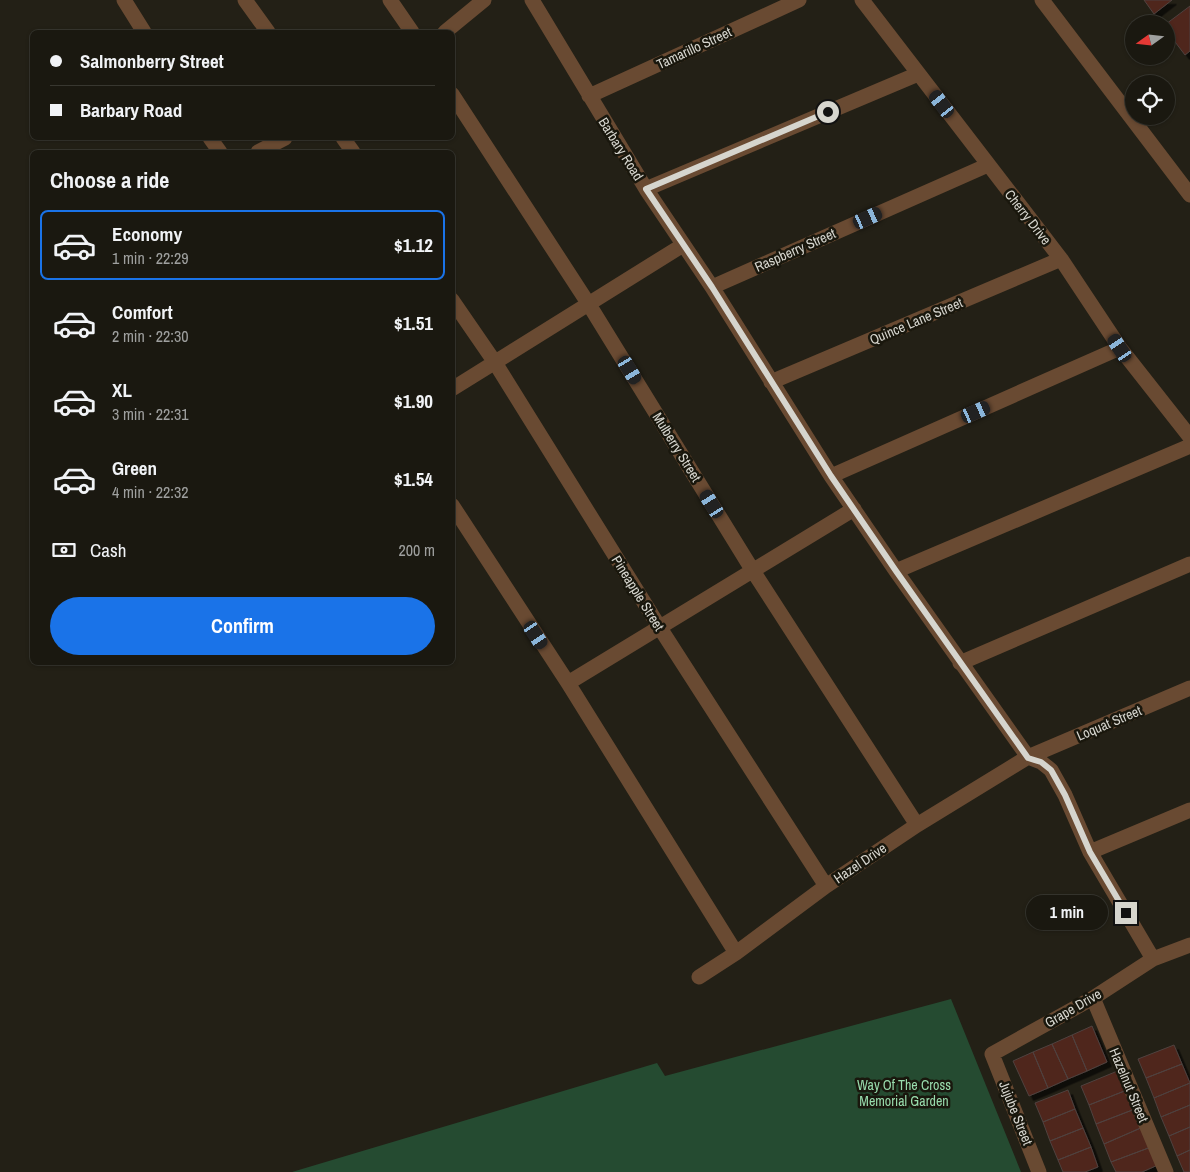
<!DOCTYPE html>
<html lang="en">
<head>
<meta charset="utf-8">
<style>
	:root { --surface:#1a1810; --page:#232119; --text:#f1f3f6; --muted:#9fa09f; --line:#383730; --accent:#1a73e8 }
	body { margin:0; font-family:"Archivo Narrow",sans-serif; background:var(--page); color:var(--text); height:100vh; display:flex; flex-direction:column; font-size:19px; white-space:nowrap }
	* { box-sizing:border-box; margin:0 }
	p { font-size:16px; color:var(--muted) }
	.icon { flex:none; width:28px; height:28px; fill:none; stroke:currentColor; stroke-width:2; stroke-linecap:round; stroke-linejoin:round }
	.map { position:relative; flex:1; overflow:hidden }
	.sheet { position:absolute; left:30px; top:150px; width:425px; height:515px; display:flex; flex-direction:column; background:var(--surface); border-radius:8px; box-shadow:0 1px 4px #0004,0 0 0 1px var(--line) }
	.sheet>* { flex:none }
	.hud { position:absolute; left:30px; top:30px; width:425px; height:110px; border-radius:8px; box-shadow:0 1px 4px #0004,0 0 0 1px var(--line); display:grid; align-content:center; height:110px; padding:0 20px; background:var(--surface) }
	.needle { width:32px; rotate:255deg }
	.controls { position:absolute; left:1125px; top:15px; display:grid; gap:10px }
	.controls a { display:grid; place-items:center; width:50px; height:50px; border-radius:50%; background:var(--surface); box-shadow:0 1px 4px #0004,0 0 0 1px var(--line); font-size:25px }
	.end { position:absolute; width:22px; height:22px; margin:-11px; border:6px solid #d6d5ce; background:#111; box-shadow:0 0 0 2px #111 }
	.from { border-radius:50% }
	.bubble { position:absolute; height:35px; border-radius:18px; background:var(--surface); box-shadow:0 1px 4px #0004,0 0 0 1px var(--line); font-size:16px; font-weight:800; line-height:35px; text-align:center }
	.car { position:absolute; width:15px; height:30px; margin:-15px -8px; border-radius:6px; box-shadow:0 0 4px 1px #0007; background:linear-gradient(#222 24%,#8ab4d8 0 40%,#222 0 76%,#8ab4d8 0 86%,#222 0) }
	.hud b { display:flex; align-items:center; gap:18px; height:48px; font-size:19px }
	.hud b+b { border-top:1px solid var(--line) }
	.hud i { width:12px; height:12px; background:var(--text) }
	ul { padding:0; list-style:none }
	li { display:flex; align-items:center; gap:15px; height:70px; margin:0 10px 8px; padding:0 10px; border:2px solid transparent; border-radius:8px }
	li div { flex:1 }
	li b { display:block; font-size:19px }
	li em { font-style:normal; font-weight:800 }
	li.on { border-color:var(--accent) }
	li>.icon { width:45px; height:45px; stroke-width:1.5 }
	h2 { padding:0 20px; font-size:22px; line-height:60px }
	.pay { display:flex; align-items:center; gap:12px; height:55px; padding:0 20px; font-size:19px }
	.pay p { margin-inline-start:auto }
	.primary-button { display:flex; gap:10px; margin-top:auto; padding:10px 20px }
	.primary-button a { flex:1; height:58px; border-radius:30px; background:var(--accent); color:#fff; font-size:20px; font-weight:800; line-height:58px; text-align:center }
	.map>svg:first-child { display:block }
	.green { fill:#254b31 }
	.building { fill:#4f251c; stroke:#4f423f; filter:url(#shadow) }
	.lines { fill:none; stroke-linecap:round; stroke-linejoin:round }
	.minor { stroke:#694a32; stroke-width:15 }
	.route { stroke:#d6d5ce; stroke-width:6 }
	.labels { text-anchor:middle; stroke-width:5; stroke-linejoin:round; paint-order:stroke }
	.street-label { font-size:14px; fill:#d6d5ce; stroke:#19170d }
	.park-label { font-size:14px; fill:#98dbac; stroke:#19170d }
</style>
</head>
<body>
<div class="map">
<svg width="1190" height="1172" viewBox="0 0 1190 1172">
	<defs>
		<filter id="shadow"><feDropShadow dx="4.5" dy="4.5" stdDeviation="0" flood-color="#0009"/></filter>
	</defs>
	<rect width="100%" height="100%" fill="#232016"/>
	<path class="green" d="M951,999L1021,1172H292L657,1063L665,1076Z"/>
	<path class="building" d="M1144,0H1172L1154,14Z
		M1190,6V51L1185,55L1166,30V24Z
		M1092,1026L1107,1062L1087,1071L1072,1035Z
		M1072,1035L1087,1071L1068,1079L1052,1044Z
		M1052,1044L1068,1079L1048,1088L1033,1052Z
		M1174,1045L1182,1064L1146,1078L1138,1059Z
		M1033,1052L1048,1088L1029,1096L1013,1061Z
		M1182,1064L1190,1083L1154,1098L1146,1078Z
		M1120,1070L1127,1090L1089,1105L1081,1086Z
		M1190,1083V1105L1161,1117L1154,1098Z
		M1068,1090L1075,1109L1043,1122L1035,1103Z
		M1127,1090L1135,1109L1096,1124L1089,1105Z
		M1190,1105V1127L1169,1136L1161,1117Z
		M1075,1109L1083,1128L1050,1141L1043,1122Z
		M1135,1109L1143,1127L1104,1144L1096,1124Z
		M1143,1127L1151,1147L1111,1162L1104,1144Z
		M1190,1127V1150L1177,1156L1169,1136Z
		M1083,1128L1091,1147L1058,1160L1050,1141Z
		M1091,1147L1098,1167L1085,1172H1063L1058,1160Z
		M1151,1147L1158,1165L1142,1172H1116L1111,1162Z
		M1190,1150V1172H1184L1177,1156Z"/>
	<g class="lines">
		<path class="minor" d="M124,0L144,32
			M245,0L268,32
			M390,0L412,32
			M532,0L646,189L712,287L831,476L896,571L1028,757L1041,762L1051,770L1065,795L1090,852L1153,959
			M862,0L1061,259L1120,348L1190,437
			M1042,0L1190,195
			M445,32L484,0
			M452,94L588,303L753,571L917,825
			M589,96L799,0
			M210,138L220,152
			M343,138L353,152
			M258,152L285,138
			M646,189L918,74
			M712,287L988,165
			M452,300L494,361L660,628L826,886
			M771,382L1061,259
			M452,389L683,245
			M831,476L1120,348
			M452,505L568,683L736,953
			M896,571L1190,446
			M960,663L1190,564
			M568,683L854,509
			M1090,852L1190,810
			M699,977L736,953L826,886L917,825L1028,757L1190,688
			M1093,998L1166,1172
			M1039,1172L992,1054L1093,998L1153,959L1190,945"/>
	</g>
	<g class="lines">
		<path class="route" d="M828,112L646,189L712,287L831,476L896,571L1028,758L1041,762L1051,770L1065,795L1090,852L1126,913"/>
	</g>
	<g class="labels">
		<g class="street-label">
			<text transform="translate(694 48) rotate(-25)" y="5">Tamarillo Street</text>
			<text transform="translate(621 149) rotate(58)" y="5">Barbary Road</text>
			<text transform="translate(1028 217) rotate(52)" y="5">Cherry Drive</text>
			<text transform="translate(795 250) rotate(-24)" y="5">Raspberry Street</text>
			<text transform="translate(916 321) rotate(-23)" y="5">Quince Lane Street</text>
			<text transform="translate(677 447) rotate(58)" y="5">Mulberry Street</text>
			<text transform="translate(638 593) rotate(58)" y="5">Pineapple Street</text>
			<text transform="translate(1109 723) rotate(-23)" y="5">Loquat Street</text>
			<text transform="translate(860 863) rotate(-34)" y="5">Hazel Drive</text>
			<text transform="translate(1073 1008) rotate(-30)" y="5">Grape Drive</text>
			<text transform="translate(1129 1085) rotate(67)" y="5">Hazelnut Street</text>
			<text transform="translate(1016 1113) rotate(68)" y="5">Jujube Street</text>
		</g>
		<g class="park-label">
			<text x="904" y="1090">Way Of The Cross<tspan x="904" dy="16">Memorial Garden</tspan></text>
		</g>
	</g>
</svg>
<div class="controls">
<a><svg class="needle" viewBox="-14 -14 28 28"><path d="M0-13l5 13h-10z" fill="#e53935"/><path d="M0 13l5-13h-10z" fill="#9fa09f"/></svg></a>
<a><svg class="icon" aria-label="locate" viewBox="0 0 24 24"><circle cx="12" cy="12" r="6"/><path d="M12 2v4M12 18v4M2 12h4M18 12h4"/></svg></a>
</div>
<i class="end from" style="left:828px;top:112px"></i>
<i class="end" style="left:1126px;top:913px"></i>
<div class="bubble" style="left:1026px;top:895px;width:82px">1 min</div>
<i class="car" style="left:942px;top:104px;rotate:323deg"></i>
<i class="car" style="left:868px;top:218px;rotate:66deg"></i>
<i class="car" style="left:1120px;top:348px;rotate:326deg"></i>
<i class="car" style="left:630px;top:370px;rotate:149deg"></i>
<i class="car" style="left:976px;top:412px;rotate:66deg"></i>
<i class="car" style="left:712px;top:504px;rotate:328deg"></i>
<i class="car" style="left:536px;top:635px;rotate:147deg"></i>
<div class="hud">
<b><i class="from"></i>Salmonberry Street</b>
<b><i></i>Barbary Road</b>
</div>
<section class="sheet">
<h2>Choose a ride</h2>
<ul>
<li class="on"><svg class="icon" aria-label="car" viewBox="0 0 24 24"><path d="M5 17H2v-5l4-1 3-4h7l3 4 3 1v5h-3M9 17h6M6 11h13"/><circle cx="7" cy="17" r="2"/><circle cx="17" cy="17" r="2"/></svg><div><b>Economy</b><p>1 min · 22:29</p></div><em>$1.12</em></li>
<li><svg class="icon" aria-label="car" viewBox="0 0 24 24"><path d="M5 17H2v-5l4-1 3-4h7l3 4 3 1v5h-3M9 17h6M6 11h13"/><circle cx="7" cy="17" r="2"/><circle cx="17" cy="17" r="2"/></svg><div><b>Comfort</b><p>2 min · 22:30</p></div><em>$1.51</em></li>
<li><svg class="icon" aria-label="car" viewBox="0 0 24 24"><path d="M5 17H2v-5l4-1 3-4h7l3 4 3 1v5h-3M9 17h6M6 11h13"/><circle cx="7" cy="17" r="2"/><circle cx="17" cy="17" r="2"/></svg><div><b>XL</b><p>3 min · 22:31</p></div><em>$1.90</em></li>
<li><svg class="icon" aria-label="car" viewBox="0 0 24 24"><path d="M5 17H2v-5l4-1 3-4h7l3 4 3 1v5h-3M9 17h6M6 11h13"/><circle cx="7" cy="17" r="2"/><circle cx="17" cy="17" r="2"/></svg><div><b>Green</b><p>4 min · 22:32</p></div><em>$1.54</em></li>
</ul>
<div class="pay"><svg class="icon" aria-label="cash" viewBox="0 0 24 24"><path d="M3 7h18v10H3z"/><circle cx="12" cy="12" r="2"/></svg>Cash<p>200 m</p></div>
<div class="primary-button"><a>Confirm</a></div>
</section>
</div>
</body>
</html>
